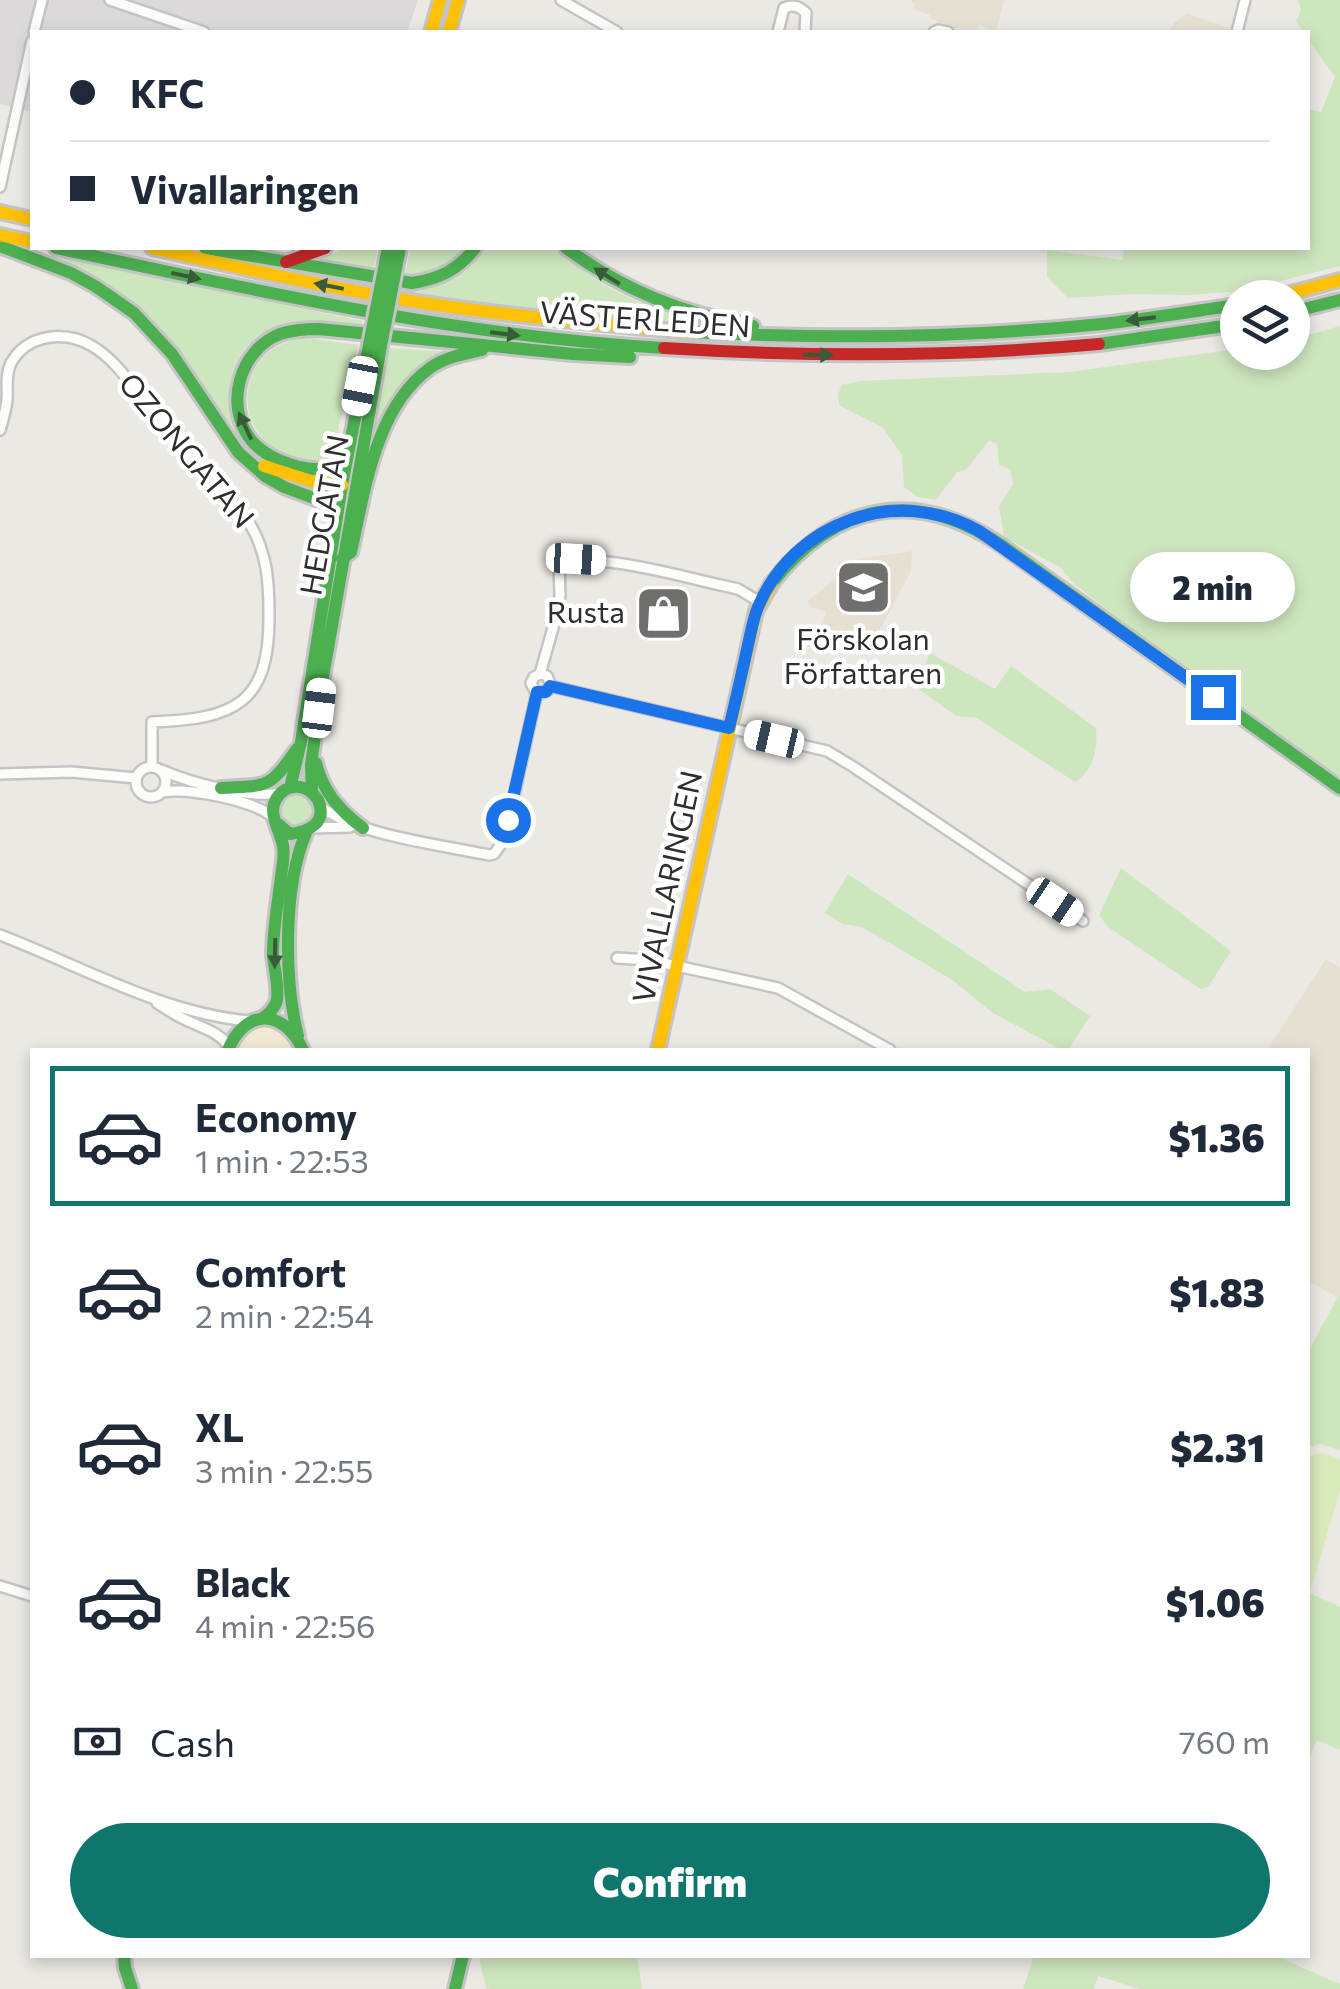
<!DOCTYPE html>
<html lang="en">
<head>
<meta charset="utf-8">
<style>
	:root { --surface:#fff; --page:#f6f6f7; --text:#1f2937; --muted:#747a83; --line:#e0e1e3; --accent:#0f766e }
	body { margin:0; font-family:Commissioner,sans-serif; background:var(--page); color:var(--text); height:100vh; display:flex; flex-direction:column; font-size:38px; white-space:nowrap }
	* { box-sizing:border-box; margin:0 }
	p { font-size:32px; color:var(--muted) }
	.icon { flex:none; width:55px; height:55px; fill:none; stroke:currentColor; stroke-width:2; stroke-linecap:round; stroke-linejoin:round }
	.map { position:relative; flex:1; overflow:hidden }
	.side { position:absolute; left:30px; top:1048px; width:1280px; height:910px; display:flex; flex-direction:column; background:var(--surface); border-radius:0px; box-shadow:0 5px 15px #0003 }
	.side>* { flex:none }
	.guide { position:absolute; left:30px; top:30px; width:1280px; height:220px; border-radius:0px; box-shadow:0 5px 15px #0003; display:grid; align-content:center; height:220px; padding:0 40px; background:var(--surface) }
	.controls { position:absolute; left:1220px; top:280px; display:grid; gap:20px }
	.controls a { display:grid; place-items:center; width:90px; height:90px; border-radius:50%; background:var(--surface); box-shadow:0 5px 15px #0003; font-size:50px }
	.end { position:absolute; width:45px; height:45px; margin:-22px; border:12px solid #1a73e8; background:#fff; box-shadow:0 0 0 5px #fff }
	.from { border-radius:50% }
	.bubble { position:absolute; height:70px; border-radius:35px; background:var(--surface); box-shadow:0 5px 15px #0003; font-size:32px; font-weight:800; line-height:70px; text-align:center }
	.car { position:absolute; width:30px; height:60px; margin:-30px -15px; border-radius:12px; box-shadow:0 0 8px 2px #0007; background:linear-gradient(#fff 24%,#345 0 40%,#fff 0 76%,#345 0 86%,#fff 0) }
	.guide b { display:flex; align-items:center; gap:35px; height:95px; font-size:38px }
	.guide b+b { border-top:2px solid var(--line) }
	.guide i { width:25px; height:25px; background:var(--text) }
	ul { padding:18px 0 0; list-style:none }
	li { display:flex; align-items:center; gap:30px; height:140px; margin:0 20px 15px; padding:0 20px; border:5px solid transparent; border-radius:0px }
	li div { flex:1 }
	li b { display:block; font-size:38px }
	li em { font-style:normal; font-weight:800 }
	li.current { border-color:var(--accent) }
	li>.icon { width:90px; height:90px; stroke-width:1.5 }
	.pay { display:flex; align-items:center; gap:25px; height:110px; padding:0 40px; font-size:38px }
	.pay p { margin-inline-start:auto }
	.button { display:flex; gap:20px; margin-top:auto; padding:20px 40px }
	.button a { flex:1; height:115px; border-radius:60px; background:var(--accent); color:#fff; font-size:40px; font-weight:800; line-height:115px; text-align:center }
	.map>svg:first-child { display:block }
	.industrial { fill:#dcd9db }
	.education { fill:#e6e0d3 }
	.green { fill:#cee6be }
	.sand { fill:#f0ead3 }
	.pitch { fill:#d9eabb }
	.lines { fill:none; stroke-linecap:round; stroke-linejoin:round }
	.street-casing { stroke:#c5c4c5; stroke-width:14 }
	.fast-casing { stroke:#c5c4c5; stroke-width:18 }
	.slow-casing { stroke:#c5c4c5; stroke-width:18 }
	.jam-casing { stroke:#c5c4c5; stroke-width:18 }
	.street { stroke:#fcfcfb; stroke-width:9 }
	.fast { stroke:#4caf50; stroke-width:12 }
	.slow { stroke:#ffc107; stroke-width:12 }
	.jam { stroke:#c62828; stroke-width:12 }
	.fast-bridge-casing { stroke:#c5c4c5; stroke-width:18; stroke-linecap:butt }
	.fast-bridge { stroke:#4caf50; stroke-width:12 }
	.oneway { fill:#385b3a }
	.route { stroke:#1a73e8; stroke-width:12 }
	.labels { text-anchor:middle; stroke-width:9; stroke-linejoin:round; paint-order:stroke }
	.street-label { font-size:30px; fill:#2e2e2e; stroke:#fff }
	.poi-label { font-size:30px; fill:#2e2e2e; stroke:#fff; text-anchor:end }
</style>
</head>
<body>
<div class="map">
<svg width="1340" height="1989" viewBox="0 0 1340 1989">
	<rect width="100%" height="100%" fill="#ece8e4"/>
	<path class="industrial" d="M0,0H418L407,32H32V112L0,104Z"/>
	<path class="education" d="M910,0H1004L996,32L979,24L975,32L967,29L965,31L957,28L955,30L940,25V22L930,18V15L913,9L915,4Z
		M1187,13L1230,29L1229,32H1169L1174,23Z
		M912,551L911,571L869,650L820,637L826,611L812,608L807,601L841,575L838,562Z
		M1326,959L1340,968V1293L1337,1297L1308,1281V1050H1267Z"/>
	<path class="green" d="M1298,0H1340V266L1241,291L1190,295L1132,294L1068,298L1047,277V250L1123,260L1124,248H1308V109L1321,112L1335,77L1308,39V32H1303L1296,21L1301,10Z
		M344,248H378L373,273L314,262Z
		M410,248H468C449,271 433,272 405,277Z
		M484,248H553C604,290 639,305 701,324L569,316L409,294C441,286 468,279 484,248Z
		M36,253L362,321V329C310,323 249,311 232,377C229,389 227,404 233,415C241,430 256,445 267,458L338,468L336,481L270,465L255,455L227,427L166,341Z
		M1340,326V777L1156,647L1074,584L1060,567L1004,537L999,507L1013,484L1010,469L999,465L997,444L989,441L966,470L957,472L936,500L918,497L904,487L902,455L883,428L839,405L838,394L842,385L860,381L1069,372L1237,349L1238,352H1292L1293,339Z
		M308,338L358,345C355,360 353,376 350,391C347,401 342,411 340,421C338,431 338,442 332,451C326,460 315,462 304,460C228,449 228,343 308,338Z
		M389,348L453,352L416,374L361,501Z
		M930,653L995,689L1011,666L1096,728C1098,749 1094,770 1075,782L977,718L956,716L916,687Z
		M282 811a15 15 0 1 1 30 0a15 15 0 1 1-30 0Z
		M1121,868L1231,951L1208,987L1201,989L1108,927L1099,915Z
		M848,874L1025,992L1050,989L1090,1016L1068,1050H1062L993,1013L951,979L862,927L843,924L825,913Z
		M1340,1293V1450L1319,1444L1308,1448V1352Z
		M1308,1592L1340,1607V1750L1317,1740L1308,1761Z
		M481,1955H637L642,1989H489L486,1987L480,1963Z
		M1034,1955H1274L1340,1984V1989H1140L1098,1976L1094,1989H1023Z"/>
	<path class="sand" d="M258,1025C276,1025 290,1032 295,1050H234L241,1035Z"/>
	<path class="pitch" d="M1322,1453L1340,1459V1490L1310,1593L1308,1591V1456Z"/>
	<g class="lines">
		<defs>
			<path id="street" d="M110,0L204,32
				M561,0L617,32
				M34,32L42,0
				M778,32L784,8C793,4 799,6 806,13L805,32
				M934,32L938,30L948,32
				M1237,32L1245,0
				M0,187L32,41
				M0,430C3,420 6,410 7,400C8,387 5,375 11,363C27,334 65,330 92,346C115,359 133,387 150,407C183,446 217,485 250,524C267,553 269,581 269,614C270,704 235,719 152,722V766
				M540,674L547,676L550,683L548,690L541,693L535,691L531,683L534,677L540,674L558,610L560,595L559,566C581,548 689,578 720,585L738,589L760,602
				M550,686L827,751L852,766L1083,921
				M136 782a15 15 0 1 1 30 0a15 15 0 1 1-30 0Z
				M161,770C191,783 249,799 281,793
				M0,774L71,772L136,778
				M163,792C190,788 254,800 274,818
				M320,806C355,835 442,845 489,855L494,854L504,840L537,692
				M313,828L350,827
				M0,935C81,966 162,1013 249,1021
				M617,958L649,960L778,988L890,1050
				M157,1003C166,1009 175,1015 186,1020C202,1028 217,1031 228,1045
				M0,1586L32,1596"/>
			<path id="fast" d="M0,246L71,273L95,286L134,313L172,354L238,452L265,476L284,487L324,502L337,516
				M56,248C257,291 458,336 664,348
				M205,248L412,283C439,279 458,270 475,248
				M566,248C623,290 683,314 753,326
				M1292,312L1340,300
				M690,332C827,339 965,338 1102,324C1147,319 1193,311 1238,305
				M1099,344L1238,324
				M348,451C342,456 337,463 330,466C321,471 309,469 299,467C281,462 263,455 251,440C224,406 239,350 280,334C292,330 306,329 319,329L573,354L630,357
				M342,559L351,552C365,490 375,408 430,368C445,357 464,354 482,350
				M772,583C835,503 915,487 1001,545L1340,788
				M316,763C323,792 340,811 363,828
				M221,788C269,785 268,790 297,749
				M290,788L301,742L342,485L369,345
				M312,792L311,765L323,677L381,346
				M263,1018C269,1013 275,1008 277,1000C279,986 274,968 273,954C273,929 278,902 281,877C282,867 285,856 283,846C280,829 265,811 279,795C284,789 292,786 300,787C308,788 314,794 318,800C328,823 308,832 290,834L277,823
				M298,1036C284,980 283,886 306,833
				M228,1050C246,1007 284,1009 303,1050
				M124,1955L125,1968L132,1989
				M455,1989L463,1955"/>
			<path id="slow" d="M431,32L440,0
				M449,32L458,0
				M0,212L32,219
				M0,235L32,242
				M152,248C242,268 332,289 423,303C511,316 600,324 690,332
				M1273,298L1340,280
				M264,466L311,481L342,485
				M658,1050L756,611L772,583"/>
			<path id="jam" d="M286,262L325,248
				M664,348C809,357 954,357 1099,344"/>
		</defs>
		<use href="#street" class="street-casing"/>
		<use href="#fast" class="fast-casing"/>
		<use href="#slow" class="slow-casing"/>
		<use href="#jam" class="jam-casing"/>
		<use href="#street" class="street"/>
		<use href="#fast" class="fast"/>
		<use href="#slow" class="slow"/>
		<use href="#jam" class="jam"/>
		<defs>
			<path id="fast-bridge" d="M369,345L388,248
				M381,346L400,248"/>
		</defs>
		<use href="#fast-bridge" class="fast-bridge-casing"/>
		<use href="#fast-bridge" class="fast-bridge"/>
	</g>
	<defs><path id="oneway-solid" d="M-6-.8H1V-3.2L6.5 0L1 3.2V.8H-6Z" transform="scale(2.5)"/></defs>
	<g class="oneway">
		<use href="#oneway-solid" transform="translate(186 276) rotate(12)"/>
		<use href="#oneway-solid" transform="translate(607 276) rotate(-148)"/>
		<use href="#oneway-solid" transform="translate(329 286) rotate(-169)"/>
		<use href="#oneway-solid" transform="translate(1141 319) rotate(173)"/>
		<use href="#oneway-solid" transform="translate(505 334) rotate(7)"/>
		<use href="#oneway-solid" transform="translate(818 355) rotate(1)"/>
		<use href="#oneway-solid" transform="translate(245 426) rotate(-115)"/>
		<use href="#oneway-solid" transform="translate(275 953) rotate(91)"/>
	</g>
	<g class="lines">
		<path class="route" d="M508,820L537,692H546L550,686L729,728C736,700 742,672 748,645C751,632 753,619 758,607C794,521 898,485 979,531L1213,697"/>
	</g>
	<defs>
		<symbol id="school-square" viewBox="-11 -11 22 22"><rect x="-9" y="-9" width="18" height="18" rx="4" fill="#706f6e" stroke="#fff"/><path d="M0-5L7-2L0 1L-7-2ZM-4 1L0 2.5L4 1V4Q0 6-4 4Z" fill="#fff"/></symbol>
		<symbol id="shop-square" viewBox="-11 -11 22 22"><rect x="-9" y="-9" width="18" height="18" rx="4" fill="#706f6e" stroke="#fff"/><path d="M-5-2.5h2.3a2.7 3.5 0 0 1 5.4 0H5L5.5 6h-11ZM-1.5-2.5h3a1.5 2.3 0 0 0-3 0Z" fill="#fff"/></symbol>
	</defs>
	<g fill-rule="evenodd">
		<use href="#school-square" x="832" y="556" width="63" height="63"/>
		<use href="#shop-square" x="632" y="582" width="63" height="63"/>
	</g>
	<g class="labels">
		<g class="street-label">
			<text transform="translate(645 320) rotate(4)" y="10">VÄSTERLEDEN</text>
			<text transform="translate(186 451) rotate(50)" y="10">OZONGATAN</text>
			<text transform="translate(325 515) rotate(-80)" y="10">HEDGATAN</text>
			<text transform="translate(668 887) rotate(-78)" y="10">VIVALLARINGEN</text>
		</g>
		<g class="poi-label">
			<text x="625" y="623">Rusta</text>
			<text x="863" y="650" text-anchor="middle">Förskolan<tspan x="863" dy="34">Författaren</tspan></text>
		</g>
	</g>
</svg>
<div class="controls">
<a><svg class="icon" aria-label="layers" viewBox="0 0 24 24"><path d="M12 4l9 5-9 5-9-5zM3 14l9 5 9-5"/></svg></a>
</div>
<i class="end from" style="left:508px;top:820px"></i>
<i class="end" style="left:1213px;top:697px"></i>
<div class="bubble" style="left:1130px;top:552px;width:165px">2 min</div>
<i class="car" style="left:360px;top:386px;rotate:191deg"></i>
<i class="car" style="left:576px;top:559px;rotate:93deg"></i>
<i class="car" style="left:319px;top:708px;rotate:7deg"></i>
<i class="car" style="left:774px;top:739px;rotate:283deg"></i>
<i class="car" style="left:1055px;top:902px;rotate:124deg"></i>
<div class="guide">
<b><i class="from"></i>KFC</b>
<b><i></i>Vivallaringen</b>
</div>
<section class="side">
<ul>
<li class="current"><svg class="icon" aria-label="car" viewBox="0 0 24 24"><path d="M5 17H2v-5l4-1 3-4h7l3 4 3 1v5h-3M9 17h6M6 11h13"/><circle cx="7" cy="17" r="2"/><circle cx="17" cy="17" r="2"/></svg><div><b>Economy</b><p>1 min · 22:53</p></div><em>$1.36</em></li>
<li><svg class="icon" aria-label="car" viewBox="0 0 24 24"><path d="M5 17H2v-5l4-1 3-4h7l3 4 3 1v5h-3M9 17h6M6 11h13"/><circle cx="7" cy="17" r="2"/><circle cx="17" cy="17" r="2"/></svg><div><b>Comfort</b><p>2 min · 22:54</p></div><em>$1.83</em></li>
<li><svg class="icon" aria-label="car" viewBox="0 0 24 24"><path d="M5 17H2v-5l4-1 3-4h7l3 4 3 1v5h-3M9 17h6M6 11h13"/><circle cx="7" cy="17" r="2"/><circle cx="17" cy="17" r="2"/></svg><div><b>XL</b><p>3 min · 22:55</p></div><em>$2.31</em></li>
<li><svg class="icon" aria-label="car" viewBox="0 0 24 24"><path d="M5 17H2v-5l4-1 3-4h7l3 4 3 1v5h-3M9 17h6M6 11h13"/><circle cx="7" cy="17" r="2"/><circle cx="17" cy="17" r="2"/></svg><div><b>Black</b><p>4 min · 22:56</p></div><em>$1.06</em></li>
</ul>
<div class="pay"><svg class="icon" aria-label="cash" viewBox="0 0 24 24"><path d="M3 7h18v10H3z"/><circle cx="12" cy="12" r="2"/></svg>Cash<p>760 m</p></div>
<div class="button"><a>Confirm</a></div>
</section>
</div>
</body>
</html>
